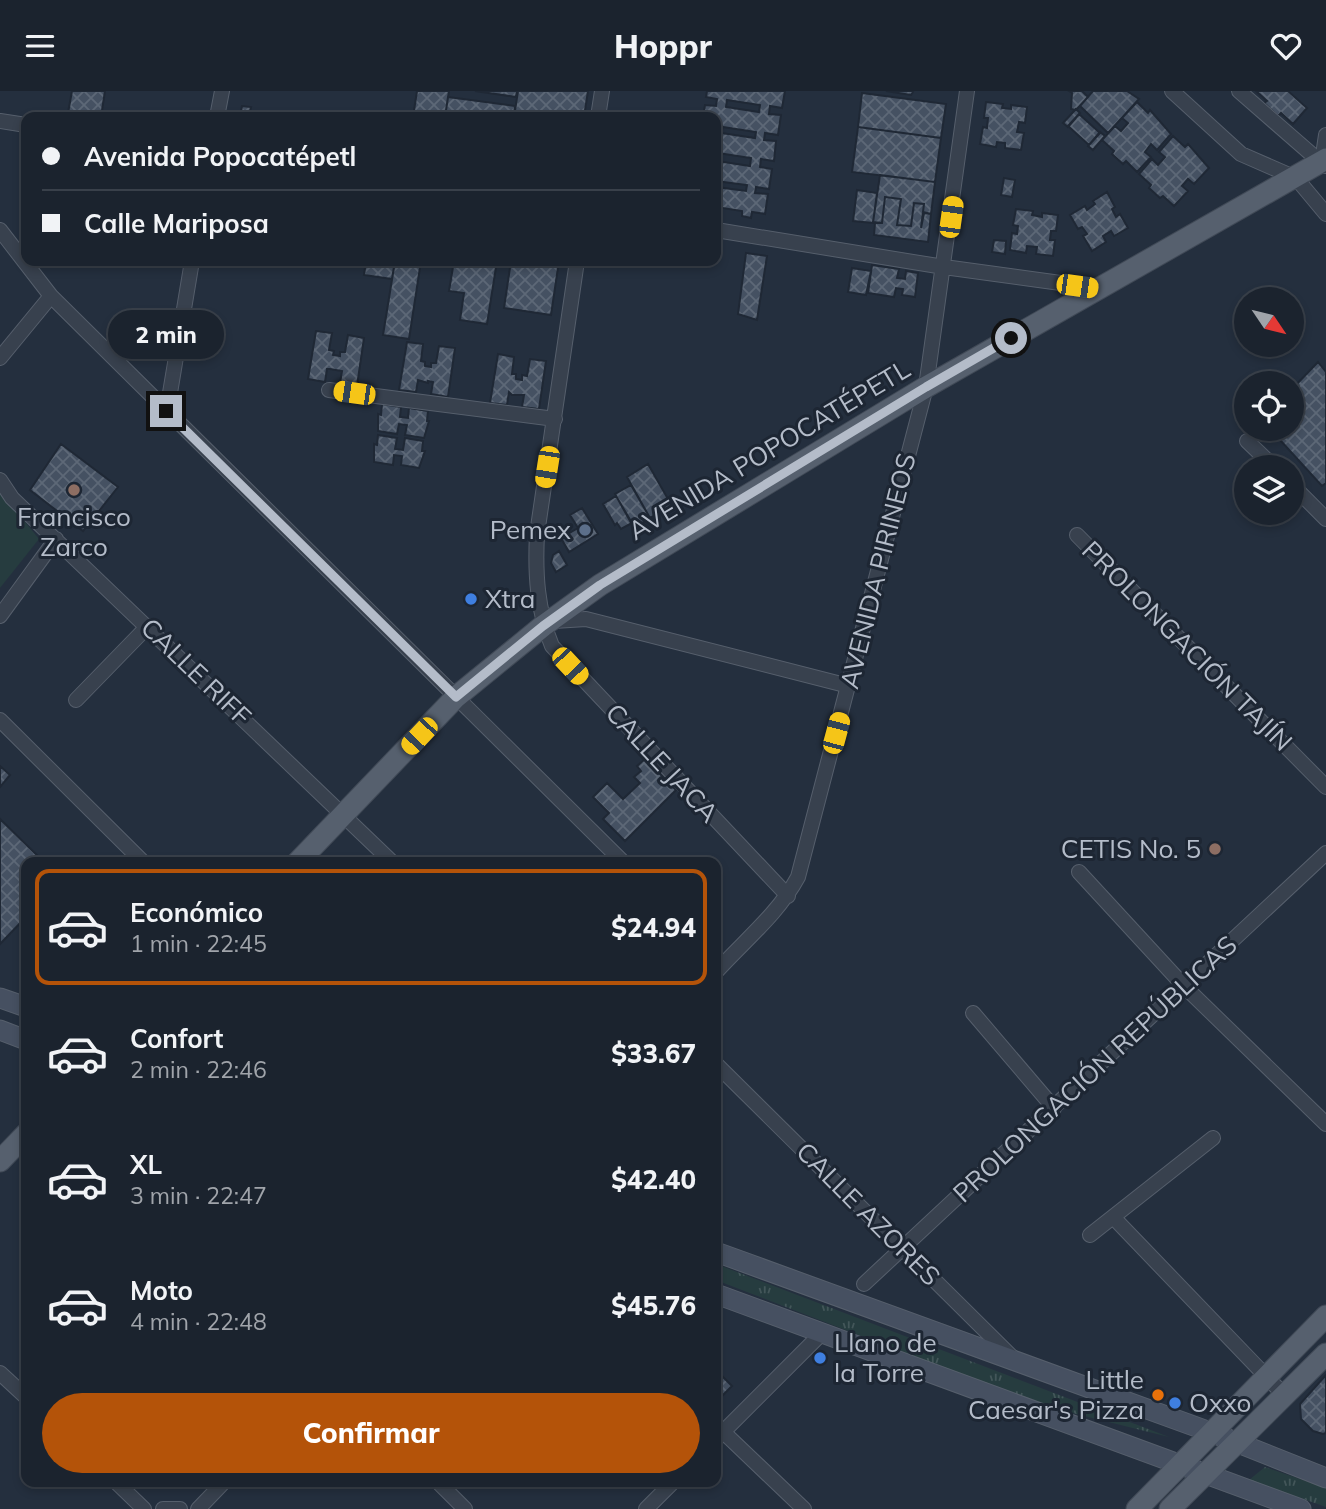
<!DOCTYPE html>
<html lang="es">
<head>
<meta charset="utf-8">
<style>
	:root { --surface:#1b232e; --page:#282f3a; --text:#f1f3f6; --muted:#a0a4aa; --line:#39404a; --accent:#b45309 }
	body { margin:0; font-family:Mulish,sans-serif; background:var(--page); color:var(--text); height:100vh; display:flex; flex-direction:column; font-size:26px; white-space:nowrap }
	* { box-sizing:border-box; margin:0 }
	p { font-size:23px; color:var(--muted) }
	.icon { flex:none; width:38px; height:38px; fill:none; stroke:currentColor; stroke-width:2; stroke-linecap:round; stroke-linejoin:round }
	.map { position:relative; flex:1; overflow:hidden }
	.panel { position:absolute; left:21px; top:766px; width:700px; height:630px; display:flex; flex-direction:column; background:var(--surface); border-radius:14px; box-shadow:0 4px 10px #0003,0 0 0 2px var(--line) }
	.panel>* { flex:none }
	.hud { position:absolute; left:21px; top:21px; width:700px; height:154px; border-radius:14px; box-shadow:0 4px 10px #0003,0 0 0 2px var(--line); display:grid; align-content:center; height:154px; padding:0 21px; background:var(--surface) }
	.needle { width:46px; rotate:125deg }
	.controls { position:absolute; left:1234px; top:196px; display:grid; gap:14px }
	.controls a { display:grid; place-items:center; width:70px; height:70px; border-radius:50%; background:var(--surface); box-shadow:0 4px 10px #0003,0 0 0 2px var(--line); font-size:35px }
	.end { position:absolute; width:32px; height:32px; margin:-16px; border:9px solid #b4bcc9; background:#111; box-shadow:0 0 0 4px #111 }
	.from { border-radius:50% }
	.bubble { position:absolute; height:49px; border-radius:24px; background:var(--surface); box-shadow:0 4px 10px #0003,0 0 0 2px var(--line); font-size:23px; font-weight:800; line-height:49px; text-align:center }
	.car { position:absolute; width:21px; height:42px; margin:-21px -10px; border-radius:9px; box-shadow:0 0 5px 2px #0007; background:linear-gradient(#f5c518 24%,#345 0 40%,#f5c518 0 76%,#345 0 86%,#f5c518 0) }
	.hud b { display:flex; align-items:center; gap:24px; height:66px; font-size:26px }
	.hud b+b { border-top:2px solid var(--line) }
	.hud i { width:18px; height:18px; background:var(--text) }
	ul { padding:12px 0 0; list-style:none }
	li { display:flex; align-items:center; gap:21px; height:116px; margin:0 14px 10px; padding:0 7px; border:4px solid transparent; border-radius:14px }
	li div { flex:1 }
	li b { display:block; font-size:26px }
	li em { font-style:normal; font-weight:800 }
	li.active { border-color:var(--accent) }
	li>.icon { width:63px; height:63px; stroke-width:1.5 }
	.action { display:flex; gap:14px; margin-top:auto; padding:14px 21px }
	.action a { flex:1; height:80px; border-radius:42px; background:var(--accent); color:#fff; font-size:28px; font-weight:800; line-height:80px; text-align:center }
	header { display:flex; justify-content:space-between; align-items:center; height:91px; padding:0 21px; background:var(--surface); font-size:32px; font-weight:800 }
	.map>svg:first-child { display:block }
	.grass { fill:url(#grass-tufts) }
	.pitch { fill:#263c3f }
	.building { fill:url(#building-cross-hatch); stroke:#1f2835; stroke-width:2; fill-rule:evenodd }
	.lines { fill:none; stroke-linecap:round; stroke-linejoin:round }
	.street-casing { stroke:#565f6c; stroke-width:16 }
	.secondary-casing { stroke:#565f6c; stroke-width:21 }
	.primary-casing { stroke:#414a57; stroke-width:23 }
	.street { stroke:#38414e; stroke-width:14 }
	.secondary { stroke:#465061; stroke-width:19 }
	.primary { stroke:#56606e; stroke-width:21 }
	.route { stroke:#b4bcc9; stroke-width:9 }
	.education-dot { fill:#8d6e63; stroke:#1d2633; stroke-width:2.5 }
	.service-dot { fill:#5c6f8a; stroke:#1d2633; stroke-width:2.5 }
	.shop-dot { fill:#3f7fe0; stroke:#1d2633; stroke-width:2.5 }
	.food-dot { fill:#e8710a; stroke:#1d2633; stroke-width:2.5 }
	.labels { text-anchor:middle; stroke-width:6; stroke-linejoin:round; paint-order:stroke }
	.street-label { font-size:26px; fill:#b4bcc9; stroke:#1d2633 }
	.poi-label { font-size:26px; fill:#b4bcc9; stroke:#1d2633; text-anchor:end }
</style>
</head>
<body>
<header><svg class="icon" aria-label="menu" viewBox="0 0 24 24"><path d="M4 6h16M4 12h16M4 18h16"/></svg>Hoppr<svg class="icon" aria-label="heart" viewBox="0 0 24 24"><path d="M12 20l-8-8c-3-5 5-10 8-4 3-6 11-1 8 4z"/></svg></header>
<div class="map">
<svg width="1326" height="1418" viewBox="0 0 1326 1418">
	<defs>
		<pattern id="grass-tufts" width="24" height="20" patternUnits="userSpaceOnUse" patternTransform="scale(1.75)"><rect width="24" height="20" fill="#263c3f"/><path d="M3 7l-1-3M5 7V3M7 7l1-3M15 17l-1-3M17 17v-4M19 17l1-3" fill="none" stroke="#435659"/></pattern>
		<pattern id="building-cross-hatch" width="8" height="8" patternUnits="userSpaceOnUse" patternTransform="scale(1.75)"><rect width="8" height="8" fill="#455162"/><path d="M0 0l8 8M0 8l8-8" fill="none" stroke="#5d6877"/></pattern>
	</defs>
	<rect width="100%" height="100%" fill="#242f3e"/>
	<path class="grass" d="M716,1173L1169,1346L1040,1314L716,1189Z
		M1265,1376L1326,1397V1416L1249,1389Z"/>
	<path class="pitch" d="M0,400L39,448L0,497Z"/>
	<path class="building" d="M72,0H105L101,26L68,22Z
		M417,0H449L445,26H413Z
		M475,0H517L516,6Z
		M518,0H588L584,26H514Z
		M707,0H785L782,17L770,15L769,23L781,24L778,44L765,42L764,49L776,50L774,70L761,68L760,76L772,78L769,98L756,96L755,102L768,103L765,123L752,121L751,127L742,125V120L716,116V96L746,100L747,94L716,90V26H703L705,14L716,15L717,8L706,6ZM727,9L760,14L759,21L726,16ZM723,36L756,41L755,47L721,42ZM718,62L751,67L750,75L717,70Z
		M886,0H912L913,1L911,4Z
		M1069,0H1082L1088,6L1076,19L1071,18L1072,2Z
		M1093,0H1127L1139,8L1108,42L1080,15Z
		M1256,0H1288L1307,17L1293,33L1281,22L1278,25L1264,12L1267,10Z
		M862,2L946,13L941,47L858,36Z
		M448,6L515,15L514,26H445Z
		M986,11L1003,13L1002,17L1011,18V14L1027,16L1025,32L1019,31L1017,41L1024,42L1021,59L1005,57V52L997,51L996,56L980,53L983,36L987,37L988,27H984Z
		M1137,11L1148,22L1150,19L1171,43L1157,59L1151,53L1145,61L1151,66L1137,81L1126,70L1123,73L1112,63L1114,60L1102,49L1115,35L1121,40L1128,32L1122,27Z
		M242,15L251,16L249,26H240Z
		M1076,18L1080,22L1068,36L1063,32Z
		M1079,23L1100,42L1089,54L1068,35Z
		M858,36L941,47L935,91L852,81Z
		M1100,41L1105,45L1093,59L1088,55Z
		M1173,45L1185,56L1188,53L1209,77L1194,93L1188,88L1182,95L1188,100L1174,115L1163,105L1160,107L1149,97L1151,94L1139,83L1152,68L1158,74L1165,66L1159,61Z
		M880,84L935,91L931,123L923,121L924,113L914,112L911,135L897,134L901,108L885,106L882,132L873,131Z
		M1004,87L1015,89L1012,106L1001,104Z
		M857,99L877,102L873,132L853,130Z
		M1107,101L1115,116L1112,118L1116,126L1120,123L1128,137L1114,145L1111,140L1103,145L1106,151L1092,160L1083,145L1087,143L1082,136L1078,138L1070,124L1085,115L1087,119L1095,113L1093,110Z
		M885,106L901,108L897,134L911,135L914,112L924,113L921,137L924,122L931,123L928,151L874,144L875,132H882Z
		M1016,118L1033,120L1032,124L1042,126V122L1058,124L1056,140H1051L1050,149H1055L1053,165L1036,163L1037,156L1027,155L1026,162L1010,159L1012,142L1017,143L1018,135L1013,134Z
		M994,149L1006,150L1005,163L992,161Z
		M746,162L767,165L757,229L738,223Z
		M366,170H395L392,188L364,184Z
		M395,170H421L409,248L383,244Z
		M421,170H447L446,175Z
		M454,170H497L487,233L460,229L464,202L449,200Z
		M511,170H559L551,224L504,217Z
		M872,174L899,178L897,187L905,188L906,180L918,182L915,206L902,204L903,198L896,197L894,206L868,202Z
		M852,177L871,180L866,204L848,201Z
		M316,240L332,242L329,259L334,260L333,264L340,265V261H345L348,244L364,247L357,295L340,292L342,280L330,278H327L325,291L308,288Z
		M407,251L423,253L421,270L425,271V275L431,276V272H436L439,255L455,257L448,306L431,303L433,291L428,290V292L418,289L416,301L399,299Z
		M498,263L514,266L512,283H516V288L522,289V284L527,285L530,268L546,270L539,318L522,316L524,304H512L509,301L507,314L490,312Z
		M1318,271L1326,281V392L1322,395L1270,338H1292V298Z
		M382,313L401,316L400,326L408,327L409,317L428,320L427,330H429L424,347L405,344L407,334L399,333L397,343L378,340V323L381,324Z
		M378,344L397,347L395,358L403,359L405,347L423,350L422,360H425L419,377L401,374L402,365L394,364L393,374L374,371V353L377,354Z
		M61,353L118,396L83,440L30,399Z
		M648,373L672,415L650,427L627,386Z
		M631,394L650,427L634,437L615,403Z
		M616,405L632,432L621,438L617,432L615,434L603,413Z
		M582,417L598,443L569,461L561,447L578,437L570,424Z
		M559,460L567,474L556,481L551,472L553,464Z
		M645,668L676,699L625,750L603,728L609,722L593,706L607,692L623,708L640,692L634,686L641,680L637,675Z
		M0,675L10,684L0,696Z
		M0,728L45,772H26V826L0,853Z
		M716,1279L732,1295L719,1308L716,1304Z
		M1326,1284V1342L1323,1343L1313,1340L1301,1328L1300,1313Z"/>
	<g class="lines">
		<defs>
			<path id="street" d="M1172,0L1241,63L1296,87L1326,123
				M1239,0L1325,75
				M217,26L222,0
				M598,26L602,0
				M0,30L26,34
				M1322,71L1326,44
				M0,139L51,205L624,772
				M716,139L944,176L1097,197
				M577,170L537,443C535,482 537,519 552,555L788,805
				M0,267L51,205
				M329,299L555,328
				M167,320L192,170
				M1247,350L1274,376
				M0,389L12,407L393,772
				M1292,394L1326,428
				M1077,444L1326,696
				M0,525L56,448
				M554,530L586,528L849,595
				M76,609L148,535
				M0,629L144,772
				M1079,781L1184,895L1326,1033
				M716,881C744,850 778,823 798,786L926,296L967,0
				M973,922L1054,1017
				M716,973L1013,1267
				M1113,1126L1285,1305
				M1090,1144L1213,1047
				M864,1193L1326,762
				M0,1282L26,1306
				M716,1334L804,1418
				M716,1348L821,1243
				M116,1391L144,1418
				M438,1391L465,1418
				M163,1418H180
				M198,1418L224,1391
				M646,1418L673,1391"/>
			<path id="secondary" d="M0,907L26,916
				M0,939L26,949
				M716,1161L1213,1342L1326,1387
				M716,1203L1301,1418"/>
			<path id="primary" d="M297,772L456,606L543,535L600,494L926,296L1326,68
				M0,1070L26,1043
				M1137,1418L1326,1225
				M1170,1418L1326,1263"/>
		</defs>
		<use href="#street" class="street-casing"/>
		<use href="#secondary" class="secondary-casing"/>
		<use href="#primary" class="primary-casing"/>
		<use href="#street" class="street"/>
		<use href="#secondary" class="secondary"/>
		<use href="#primary" class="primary"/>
	</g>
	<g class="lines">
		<path class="route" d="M166,320L456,606L543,535L600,494L926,296L1011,247"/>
	</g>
	<g class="education-dot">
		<circle cx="74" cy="399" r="7"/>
		<circle cx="1215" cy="758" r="7"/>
	</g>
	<circle class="service-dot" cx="585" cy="439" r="7"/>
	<g class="shop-dot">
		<circle cx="471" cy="508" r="7"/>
		<circle cx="820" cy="1267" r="7"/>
		<circle cx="1175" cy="1312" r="7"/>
	</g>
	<circle class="food-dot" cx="1158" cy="1304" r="7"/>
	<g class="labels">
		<g class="street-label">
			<text transform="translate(769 359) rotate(-31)" y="9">AVENIDA POPOCATÉPETL</text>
			<text transform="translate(878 480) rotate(-76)" y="9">AVENIDA PIRINEOS</text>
			<text transform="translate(1187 555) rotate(45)" y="9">PROLONGACIÓN TAJÍN</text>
			<text transform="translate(196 581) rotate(44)" y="9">CALLE RIFF</text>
			<text transform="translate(662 672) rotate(47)" y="9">CALLE JACA</text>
			<text transform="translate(1095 978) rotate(-43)" y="9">PROLONGACIÓN REPÚBLICAS</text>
			<text transform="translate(868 1123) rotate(45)" y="9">CALLE AZORES</text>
		</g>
		<g class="poi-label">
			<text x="74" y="435" text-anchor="middle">Francisco<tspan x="74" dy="30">Zarco</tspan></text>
			<text x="571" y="448">Pemex</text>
			<text x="485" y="517" text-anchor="start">Xtra</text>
			<text x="1201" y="767">CETIS No. 5</text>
			<text x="834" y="1261" text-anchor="start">Llano de<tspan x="834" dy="30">la Torre</tspan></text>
			<text x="1144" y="1298">Little<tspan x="1144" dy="30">Caesar's Pizza</tspan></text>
			<text x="1189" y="1321" text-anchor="start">Oxxo</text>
		</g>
	</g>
</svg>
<div class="controls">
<a><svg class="needle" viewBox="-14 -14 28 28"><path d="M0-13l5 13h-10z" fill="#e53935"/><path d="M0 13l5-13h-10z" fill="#a0a4aa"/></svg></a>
<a><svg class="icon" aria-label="locate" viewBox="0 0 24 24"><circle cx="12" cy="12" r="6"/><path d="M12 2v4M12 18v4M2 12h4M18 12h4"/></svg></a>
<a><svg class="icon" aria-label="layers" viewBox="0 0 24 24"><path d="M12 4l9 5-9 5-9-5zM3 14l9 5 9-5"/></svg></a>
</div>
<i class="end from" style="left:1011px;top:247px"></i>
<i class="end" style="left:166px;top:320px"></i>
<div class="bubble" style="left:108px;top:219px;width:116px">2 min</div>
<i class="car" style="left:951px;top:126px;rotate:8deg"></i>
<i class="car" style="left:1077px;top:195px;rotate:98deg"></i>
<i class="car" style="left:354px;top:302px;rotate:278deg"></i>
<i class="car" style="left:547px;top:376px;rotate:189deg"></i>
<i class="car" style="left:570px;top:575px;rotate:137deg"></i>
<i class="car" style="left:836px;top:642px;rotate:15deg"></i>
<i class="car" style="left:419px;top:645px;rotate:223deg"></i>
<div class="hud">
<b><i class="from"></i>Avenida Popocatépetl</b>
<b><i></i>Calle Mariposa</b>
</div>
<section class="panel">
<ul>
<li class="active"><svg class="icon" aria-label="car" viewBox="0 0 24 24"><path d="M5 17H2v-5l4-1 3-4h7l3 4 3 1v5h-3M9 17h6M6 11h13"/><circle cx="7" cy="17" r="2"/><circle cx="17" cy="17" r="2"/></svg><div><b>Económico</b><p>1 min · 22:45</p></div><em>$24.94</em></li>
<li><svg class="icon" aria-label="car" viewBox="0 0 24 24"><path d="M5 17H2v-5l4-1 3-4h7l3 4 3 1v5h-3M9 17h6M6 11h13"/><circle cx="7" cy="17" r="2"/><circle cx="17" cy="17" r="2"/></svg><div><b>Confort</b><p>2 min · 22:46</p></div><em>$33.67</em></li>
<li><svg class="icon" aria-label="car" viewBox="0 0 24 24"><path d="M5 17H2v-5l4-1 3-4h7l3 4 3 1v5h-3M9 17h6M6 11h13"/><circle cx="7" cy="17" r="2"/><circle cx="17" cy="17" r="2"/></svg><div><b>XL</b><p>3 min · 22:47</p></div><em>$42.40</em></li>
<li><svg class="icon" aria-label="car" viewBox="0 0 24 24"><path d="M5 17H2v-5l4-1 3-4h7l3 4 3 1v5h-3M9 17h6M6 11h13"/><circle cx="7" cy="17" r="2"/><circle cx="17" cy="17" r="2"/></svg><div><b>Moto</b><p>4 min · 22:48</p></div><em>$45.76</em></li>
</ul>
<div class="action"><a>Confirmar</a></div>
</section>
</div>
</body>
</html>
